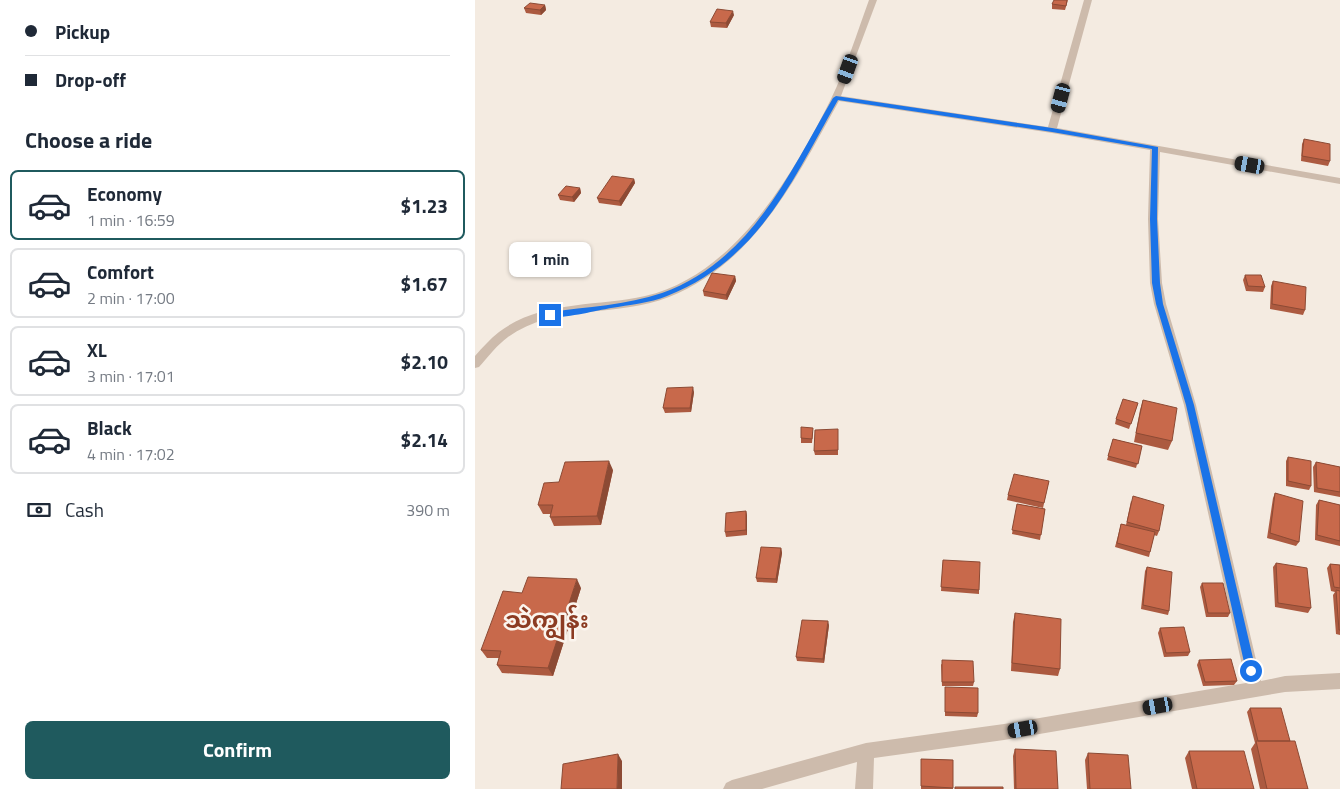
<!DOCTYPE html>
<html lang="en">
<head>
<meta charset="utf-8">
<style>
	:root { --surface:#fff; --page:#f6f6f7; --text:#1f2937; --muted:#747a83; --line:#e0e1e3; --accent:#1f5a5e }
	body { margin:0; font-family:"Titillium Web","Noto Sans Myanmar",sans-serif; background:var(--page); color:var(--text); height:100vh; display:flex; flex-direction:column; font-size:19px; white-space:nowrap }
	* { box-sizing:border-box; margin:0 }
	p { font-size:16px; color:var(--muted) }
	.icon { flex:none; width:28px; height:28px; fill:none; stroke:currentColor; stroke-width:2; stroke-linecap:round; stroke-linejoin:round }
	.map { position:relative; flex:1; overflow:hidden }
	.details { display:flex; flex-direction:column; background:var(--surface); width:475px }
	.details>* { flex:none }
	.guide { display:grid; align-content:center; height:110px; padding:0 25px; background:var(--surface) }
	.end { position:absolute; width:22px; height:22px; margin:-11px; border:6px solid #1a73e8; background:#fff; box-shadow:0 0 0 2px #fff }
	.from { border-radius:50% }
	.bubble { position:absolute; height:35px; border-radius:8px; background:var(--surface); box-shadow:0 1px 4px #0004; font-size:16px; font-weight:700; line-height:35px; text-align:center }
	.car { position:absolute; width:15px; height:30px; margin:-15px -8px; border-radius:6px; box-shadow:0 0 4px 1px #0007; background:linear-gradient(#222 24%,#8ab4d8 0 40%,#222 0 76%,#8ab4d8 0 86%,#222 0) }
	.guide b { display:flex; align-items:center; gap:18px; height:48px; font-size:19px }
	.guide b+b { border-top:1px solid var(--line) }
	.guide i { width:12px; height:12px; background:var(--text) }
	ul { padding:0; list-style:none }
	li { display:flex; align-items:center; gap:15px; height:70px; margin:0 10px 8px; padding:0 15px; border:2px solid var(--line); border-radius:8px }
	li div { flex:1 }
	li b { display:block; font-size:19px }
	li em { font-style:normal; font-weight:700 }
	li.selected { border-color:var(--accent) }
	li>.icon { width:45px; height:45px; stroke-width:1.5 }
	h2 { padding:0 25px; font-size:22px; line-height:60px }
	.pay { display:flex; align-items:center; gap:12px; height:55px; padding:0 25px; font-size:19px }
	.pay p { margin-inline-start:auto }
	.action { display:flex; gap:10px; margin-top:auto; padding:10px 25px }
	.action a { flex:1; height:58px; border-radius:8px; background:var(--accent); color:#fff; font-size:20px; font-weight:700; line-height:58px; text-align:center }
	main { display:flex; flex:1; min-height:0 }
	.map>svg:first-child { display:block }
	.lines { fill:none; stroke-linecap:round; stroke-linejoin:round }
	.street { fill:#cdbbac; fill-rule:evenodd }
	.wall { fill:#ac5a40 }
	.shaded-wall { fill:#8c4a34 }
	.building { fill:#c8694b; stroke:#8c4a34 }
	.route { fill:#1a73e8 }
	.labels { text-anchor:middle; stroke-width:5; stroke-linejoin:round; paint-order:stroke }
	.near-quarter-label { font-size:24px; font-weight:bold; fill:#8c3b22; stroke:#fbf5ee }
</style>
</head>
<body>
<main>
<section class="details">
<div class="guide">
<b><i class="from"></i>Pickup</b>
<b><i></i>Drop-off</b>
</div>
<h2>Choose a ride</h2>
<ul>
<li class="selected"><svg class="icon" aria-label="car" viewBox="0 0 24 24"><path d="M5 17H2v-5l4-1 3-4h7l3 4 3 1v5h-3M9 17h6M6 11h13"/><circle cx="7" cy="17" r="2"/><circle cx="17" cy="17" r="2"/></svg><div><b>Economy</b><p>1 min · 16:59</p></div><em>$1.23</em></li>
<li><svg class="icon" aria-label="car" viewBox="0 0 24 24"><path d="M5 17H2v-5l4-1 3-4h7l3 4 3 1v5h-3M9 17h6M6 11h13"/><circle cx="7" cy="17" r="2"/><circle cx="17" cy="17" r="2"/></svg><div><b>Comfort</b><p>2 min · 17:00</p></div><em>$1.67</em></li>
<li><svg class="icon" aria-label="car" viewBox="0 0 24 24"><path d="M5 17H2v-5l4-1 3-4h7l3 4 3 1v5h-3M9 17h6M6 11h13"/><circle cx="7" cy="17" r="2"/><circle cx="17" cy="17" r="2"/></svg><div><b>XL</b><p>3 min · 17:01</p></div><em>$2.10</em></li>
<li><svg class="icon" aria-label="car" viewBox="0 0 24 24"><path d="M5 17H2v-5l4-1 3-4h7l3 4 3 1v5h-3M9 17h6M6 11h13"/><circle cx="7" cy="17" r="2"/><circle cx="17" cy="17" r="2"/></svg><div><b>Black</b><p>4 min · 17:02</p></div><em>$2.14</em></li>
</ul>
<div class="pay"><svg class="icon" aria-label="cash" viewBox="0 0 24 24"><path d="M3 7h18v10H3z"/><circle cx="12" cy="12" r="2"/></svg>Cash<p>390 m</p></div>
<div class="action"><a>Confirm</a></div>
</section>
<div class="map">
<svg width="865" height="789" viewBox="0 0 865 789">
	<rect width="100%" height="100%" fill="#f4ebe1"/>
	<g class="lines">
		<path class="street" d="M394,0H402L366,96L573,127L609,0H617L582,128L865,178V184L685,152L683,219L687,283L691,304L721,405L786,681L810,676L865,673V689L810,692L529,740L399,758L398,789H380L382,762L287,789H248L251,783L257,780L391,743L529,724L771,683L709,405L679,304L675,283L673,219L675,150L577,133L364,101C321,178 280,263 194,297C142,318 80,303 33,337C22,345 13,357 4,367L0,368V356C7,348 15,339 24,332C66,300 121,307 170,296C259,276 318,175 356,99C371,68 382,33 394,0Z"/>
	</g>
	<path class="wall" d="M593,0L590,10L577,9V4Z
		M70,5L71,10L66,15L51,13L49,8Z
		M259,15L252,28L236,27L235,22Z
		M829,139L855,161L853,166L826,161L827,144Z
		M159,179L160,183L146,206L124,203L122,198Z
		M105,188L106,193L99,202L85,200L83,195Z
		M770,275L790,287L788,292L771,291L768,280Z
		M260,276L261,281L252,300L229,296L228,291Z
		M798,281L830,310L828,315L795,309L796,286Z
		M219,392L216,412L190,413L188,408Z
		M668,400L697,441L693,450L659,442L665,410Z
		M663,403L654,429L640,424L641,419Z
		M363,429V455H340L339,451Z
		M338,432L337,443H326V438Z
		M638,439L667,446L661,468L632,460Z
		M813,457L836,486L834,490L811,486V461Z
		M841,462L865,467V497L839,492L838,467Z
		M138,470L126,525L79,526L75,517L76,514H68L63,505L84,482Z
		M574,481L568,508L532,500L533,495Z
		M800,493L824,542L821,546L792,538L798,498Z
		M844,500L865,505V546L840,540L841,505Z
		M656,501L684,531L682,536L679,535L674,557L640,547L646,524L651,525Z
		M542,504L570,509L565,540L537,534Z
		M271,511L272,516V535L251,537L250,532Z
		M306,548L307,553L302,583L282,582L281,578Z
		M468,560L504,590V594L466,591Z
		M801,563L836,608L833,613L800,607L798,567Z
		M855,564L865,565V635L861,634L858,595L860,592L856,591L852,568Z
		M672,567L694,611L693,615L666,609L670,571Z
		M727,583L755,613L753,617H731L725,587Z
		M106,588L78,676L27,673L22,665L24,658H12L6,650L47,593Z
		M540,613L585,669L583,676L536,671L538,622Z
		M354,625L349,663L322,661L321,657Z
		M685,628L715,652L713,656L689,657L683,633Z
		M724,660L762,681L759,685L728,686L722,665Z
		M466,664L499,682L498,686H467Z
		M470,687L503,713L502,717L470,716Z
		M775,708L815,741L833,789H785L776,749L780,743L772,712Z
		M540,749L583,789H539L538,756Z
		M714,751L779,789H717L710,758Z
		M613,753L656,789H612L610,760Z
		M446,759L478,760V789H446Z"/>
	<path class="shaded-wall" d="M70,5L71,10L66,15L65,10Z
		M258,11L259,15L252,28L251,23Z
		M159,179L160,183L146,206L144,201Z
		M105,188L106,193L99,202L97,197Z
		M260,276L261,281L252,300L251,295Z
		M218,387L219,392L216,412L215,408Z
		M134,461L138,470L126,525L122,516Z
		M271,511L272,516V535L271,530Z
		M306,548L307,553L302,583L301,579Z
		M102,579L106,588L78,676L73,668Z
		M353,621L354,625L349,663L348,659Z
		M143,754L147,761V789H142Z"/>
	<path class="building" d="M579,0H592L591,6L577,4Z
		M55,3L70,5L65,10L49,8Z
		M242,9L258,11L251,23L235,22Z
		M829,139L855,144V161L827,156Z
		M137,176L159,179L144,201L122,198Z
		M91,186L105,188L97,197L83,195Z
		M237,273L260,276L251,295L228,291Z
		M770,275H786L790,287L773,286Z
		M798,281L831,287L830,310L797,304Z
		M218,387L215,408H188L192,388Z
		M648,399L663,403L656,424L641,419Z
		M668,400L702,408L697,441L661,433Z
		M326,427L338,428L337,439L326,438Z
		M363,429V450L339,451L340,430Z
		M638,439L667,446L663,464L633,456Z
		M813,457L836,461V486L813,481Z
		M134,461L122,516L75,517L78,505H63L69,483L84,482L90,462Z
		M841,462L865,467V492L842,488Z
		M539,474L574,481L569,503L533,495Z
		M800,493L828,501L824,542L795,533Z
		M658,496L689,505L684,531L652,522Z
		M844,500L865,505V541L842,535Z
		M542,504L570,509L566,535L537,530Z
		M271,511V530L250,532L251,513Z
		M646,524L680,532L675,552L642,543Z
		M286,547L306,548L301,579L281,578Z
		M468,560L505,562L504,590L466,587Z
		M801,563L832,568L836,608L803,603Z
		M855,564L865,565V588L859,587Z
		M672,567L697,572L694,611L668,605Z
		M53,577L102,579L73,668L22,665L26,651L6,650L28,591L47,593Z
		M727,583H748L755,613H733Z
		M861,590L865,591V630H864Z
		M540,613L586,619L585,669L537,663Z
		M327,620L353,621L348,659L321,657Z
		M709,627L715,652L691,653L685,628Z
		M756,659L762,681L730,682L724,660Z
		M467,660L498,661L499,682H467Z
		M470,687L503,688V713L470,712Z
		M775,708H806L815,741H783Z
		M781,741H820L833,789H792Z
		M540,749L581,751L583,789H541Z
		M714,751H769L779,789H722Z
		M613,753L653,755L656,789H615Z
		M143,754L142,789H86L88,764Z
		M446,759L478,760V788L446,786Z
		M480,787H528V789H480Z"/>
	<path class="route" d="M361,96L577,128L683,147L682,219L685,283L688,304L719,405L781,671L779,674H772L771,671L711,405L681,304L677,283L675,219L677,149L577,132L363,100C317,181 285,259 192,296C175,303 154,305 136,308C120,311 87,319 72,317L71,315L75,312C111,307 152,305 187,293C276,261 314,174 358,98Z"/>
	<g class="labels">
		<g class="near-quarter-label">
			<text x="72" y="628">သဲကျွန်း</text>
		</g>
	</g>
</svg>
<i class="end from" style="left:776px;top:671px"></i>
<i class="end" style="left:75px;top:315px"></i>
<div class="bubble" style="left:34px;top:242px;width:82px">1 min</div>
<i class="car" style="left:373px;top:69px;rotate:200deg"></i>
<i class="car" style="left:586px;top:98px;rotate:195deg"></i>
<i class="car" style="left:775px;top:165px;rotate:280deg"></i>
<i class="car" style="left:683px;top:706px;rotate:260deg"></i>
<i class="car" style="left:548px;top:729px;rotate:260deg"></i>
</div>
</main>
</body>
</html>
